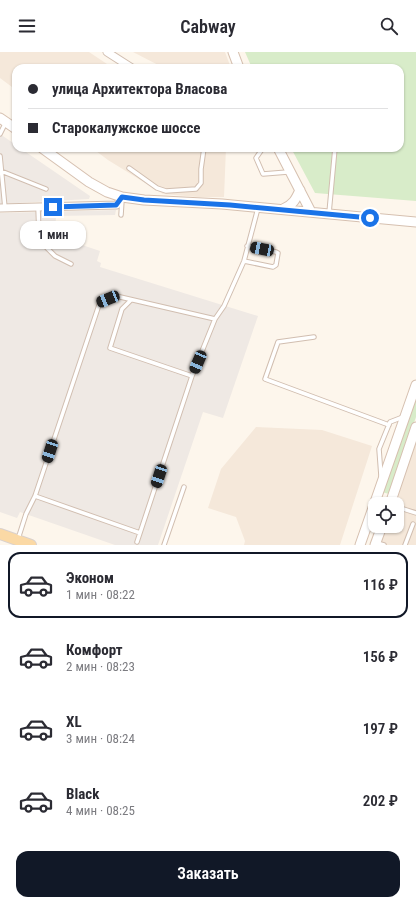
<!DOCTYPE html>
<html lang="ru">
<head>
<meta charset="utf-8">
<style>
	:root { --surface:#fff; --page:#f7f7f7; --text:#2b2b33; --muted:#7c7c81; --line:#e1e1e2; --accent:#111827 }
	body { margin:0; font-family:"Roboto Condensed",sans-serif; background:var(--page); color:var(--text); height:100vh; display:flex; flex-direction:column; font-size:15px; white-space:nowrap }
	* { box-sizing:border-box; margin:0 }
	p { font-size:13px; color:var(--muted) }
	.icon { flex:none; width:22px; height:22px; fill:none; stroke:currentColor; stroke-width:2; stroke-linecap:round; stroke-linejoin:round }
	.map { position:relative; height:493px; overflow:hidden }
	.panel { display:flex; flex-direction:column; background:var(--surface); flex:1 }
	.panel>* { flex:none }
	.top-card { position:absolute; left:12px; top:12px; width:392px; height:88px; border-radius:12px; box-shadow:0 1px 3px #0004; display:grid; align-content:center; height:88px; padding:0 16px; background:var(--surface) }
	.tools { position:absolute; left:368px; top:445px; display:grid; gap:8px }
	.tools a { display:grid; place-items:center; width:36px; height:36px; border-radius:8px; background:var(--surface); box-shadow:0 1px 3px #0004; font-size:20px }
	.end { position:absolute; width:18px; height:18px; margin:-9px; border:5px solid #1a73e8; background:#fff; box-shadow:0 0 0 2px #fff }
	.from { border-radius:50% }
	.bubble { position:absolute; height:28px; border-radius:12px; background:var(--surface); box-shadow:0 1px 3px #0004; font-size:13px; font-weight:600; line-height:28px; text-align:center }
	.car { position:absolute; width:12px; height:24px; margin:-12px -6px; border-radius:5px; box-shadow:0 0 3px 1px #0007; background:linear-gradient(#222 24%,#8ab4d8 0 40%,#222 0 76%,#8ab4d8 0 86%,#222 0) }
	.top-card b { display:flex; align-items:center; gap:14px; height:38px; font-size:15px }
	.top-card b+b { border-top:1px solid var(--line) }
	.top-card i { width:10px; height:10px; background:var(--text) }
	ul { padding:7px 0 0; list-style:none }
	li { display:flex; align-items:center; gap:12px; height:66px; margin:0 8px 6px; padding:0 8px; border:2px solid transparent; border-radius:12px }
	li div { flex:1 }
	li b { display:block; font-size:15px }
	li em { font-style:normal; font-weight:600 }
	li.selected { border-color:var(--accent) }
	li>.icon { width:36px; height:36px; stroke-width:1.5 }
	.button { display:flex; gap:8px; margin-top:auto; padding:8px 16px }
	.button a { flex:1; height:46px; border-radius:12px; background:var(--accent); color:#fff; font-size:16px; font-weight:600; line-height:46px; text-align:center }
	header { display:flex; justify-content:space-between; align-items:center; height:52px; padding:0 16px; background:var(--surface); font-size:18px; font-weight:600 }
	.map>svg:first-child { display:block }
	.residential { fill:#f5e8da }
	.industrial { fill:#efe9e4 }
	.green { fill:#d8ecc9 }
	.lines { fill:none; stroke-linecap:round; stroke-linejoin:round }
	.lane-casing { stroke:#d1beb0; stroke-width:5.5 }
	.street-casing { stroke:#d1beb0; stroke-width:9 }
	.secondary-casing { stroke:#d6c0b0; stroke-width:11 }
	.primary-casing { stroke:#dad1cd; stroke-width:12 }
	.lane { stroke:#fff; stroke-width:3.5 }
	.street { stroke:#fff; stroke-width:7 }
	.secondary { stroke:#fff; stroke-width:9 }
	.primary { stroke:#fbd9a5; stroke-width:10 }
	.route { stroke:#1a73e8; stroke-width:5 }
</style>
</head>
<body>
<header><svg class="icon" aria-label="menu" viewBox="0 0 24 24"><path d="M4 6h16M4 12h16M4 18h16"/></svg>Cabway<svg class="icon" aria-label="search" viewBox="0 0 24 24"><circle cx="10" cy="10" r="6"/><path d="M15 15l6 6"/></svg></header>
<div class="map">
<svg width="416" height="493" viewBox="0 0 416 493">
	<rect width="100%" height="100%" fill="#fdf6ec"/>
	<path class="residential" d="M0,0H89L113,16H16V38L0,26Z
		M133,0H225L231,16H164Z
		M92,96H226L224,145H198L163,142L108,108Z
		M256,375L322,378L372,394L340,493H244L245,489L236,465L208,456L221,417Z
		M416,385V493H379L385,474H397V452H393Z"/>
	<path class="industrial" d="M0,82L16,93V96H20L90,144L89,147L0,152Z
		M116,158L115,163L56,164L55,184L100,199L97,209L101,211L100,215L258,264L223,366L203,360L158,493H115L20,460L17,466L0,460V161Z"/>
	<path class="green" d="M245,0H416V149L315,141L291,96H400V16H252Z
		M416,343V365L389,442L382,440Z"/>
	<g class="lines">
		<defs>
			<path id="lane" d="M0,82L6,70
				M263,96L256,106L263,122L288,120
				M0,104L5,156
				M129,116L157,136L166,139L196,137L201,131V117L204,96
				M1,119L46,137
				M38,156L39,182L46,195L55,204L71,212
				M329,161L335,96
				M121,163L122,148
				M244,209L273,215L276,213L278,201L276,200L247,194
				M131,248L122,257L110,296L192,324
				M314,285L278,290L265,327L389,373
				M381,424L379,397L390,370L403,365
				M35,444L140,481
				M397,455L416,461
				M18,487L26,462L35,444L100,250L116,244L215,267
				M137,490L192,324L215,267L224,254L244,209L258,156
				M377,491L384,493
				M164,493L184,435
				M405,493L413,472"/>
			<path id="street" d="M107,0L132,16
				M0,156L117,153L122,145"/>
			<path id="secondary" d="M233,0L239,16
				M0,66L16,77
				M42,96L89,130L107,140L122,145L144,148L222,152L416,170
				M278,96L311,160
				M283,157C293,153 296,147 300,138
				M390,452L416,375
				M360,493L416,333
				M375,493L382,474"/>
			<path id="primary" d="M0,482L31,493"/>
		</defs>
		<use href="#lane" class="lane-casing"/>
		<use href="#street" class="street-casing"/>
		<use href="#secondary" class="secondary-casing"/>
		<use href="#primary" class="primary-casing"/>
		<use href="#lane" class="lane"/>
		<use href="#street" class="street"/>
		<use href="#secondary" class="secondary"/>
		<use href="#primary" class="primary"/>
	</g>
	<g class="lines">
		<path class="route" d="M53,155L116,153L122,145L144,148L230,153L370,166"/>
	</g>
</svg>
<div class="tools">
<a><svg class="icon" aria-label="locate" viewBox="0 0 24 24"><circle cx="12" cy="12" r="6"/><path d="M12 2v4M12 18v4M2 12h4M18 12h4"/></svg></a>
</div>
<i class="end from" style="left:370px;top:166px"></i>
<i class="end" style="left:53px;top:155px"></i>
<div class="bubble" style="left:20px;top:169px;width:66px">1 мин</div>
<i class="car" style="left:262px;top:197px;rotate:281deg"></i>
<i class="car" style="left:108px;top:247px;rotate:248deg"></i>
<i class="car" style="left:198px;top:310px;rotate:203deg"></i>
<i class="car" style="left:50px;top:399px;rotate:198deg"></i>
<i class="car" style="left:159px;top:424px;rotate:198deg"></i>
<div class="top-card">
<b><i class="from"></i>улица Архитектора Власова</b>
<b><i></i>Старокалужское шоссе</b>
</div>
</div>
<section class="panel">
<ul>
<li class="selected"><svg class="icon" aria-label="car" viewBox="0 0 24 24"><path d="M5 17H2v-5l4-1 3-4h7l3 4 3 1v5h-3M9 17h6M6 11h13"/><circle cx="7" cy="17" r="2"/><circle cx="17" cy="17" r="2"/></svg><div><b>Эконом</b><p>1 мин · 08:22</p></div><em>116 ₽</em></li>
<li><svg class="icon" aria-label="car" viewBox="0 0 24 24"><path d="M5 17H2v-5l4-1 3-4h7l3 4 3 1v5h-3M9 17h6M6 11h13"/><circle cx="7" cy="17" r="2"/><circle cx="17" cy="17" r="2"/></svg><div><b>Комфорт</b><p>2 мин · 08:23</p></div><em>156 ₽</em></li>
<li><svg class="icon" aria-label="car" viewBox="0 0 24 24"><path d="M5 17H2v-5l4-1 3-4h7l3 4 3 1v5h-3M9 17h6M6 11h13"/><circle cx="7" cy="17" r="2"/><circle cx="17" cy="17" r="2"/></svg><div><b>XL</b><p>3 мин · 08:24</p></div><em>197 ₽</em></li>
<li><svg class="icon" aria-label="car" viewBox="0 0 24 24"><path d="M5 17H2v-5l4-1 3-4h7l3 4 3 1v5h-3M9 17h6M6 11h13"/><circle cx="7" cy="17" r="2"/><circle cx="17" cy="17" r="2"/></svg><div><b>Black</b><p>4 мин · 08:25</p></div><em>202 ₽</em></li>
</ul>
<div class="button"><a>Заказать</a></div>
</section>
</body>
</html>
